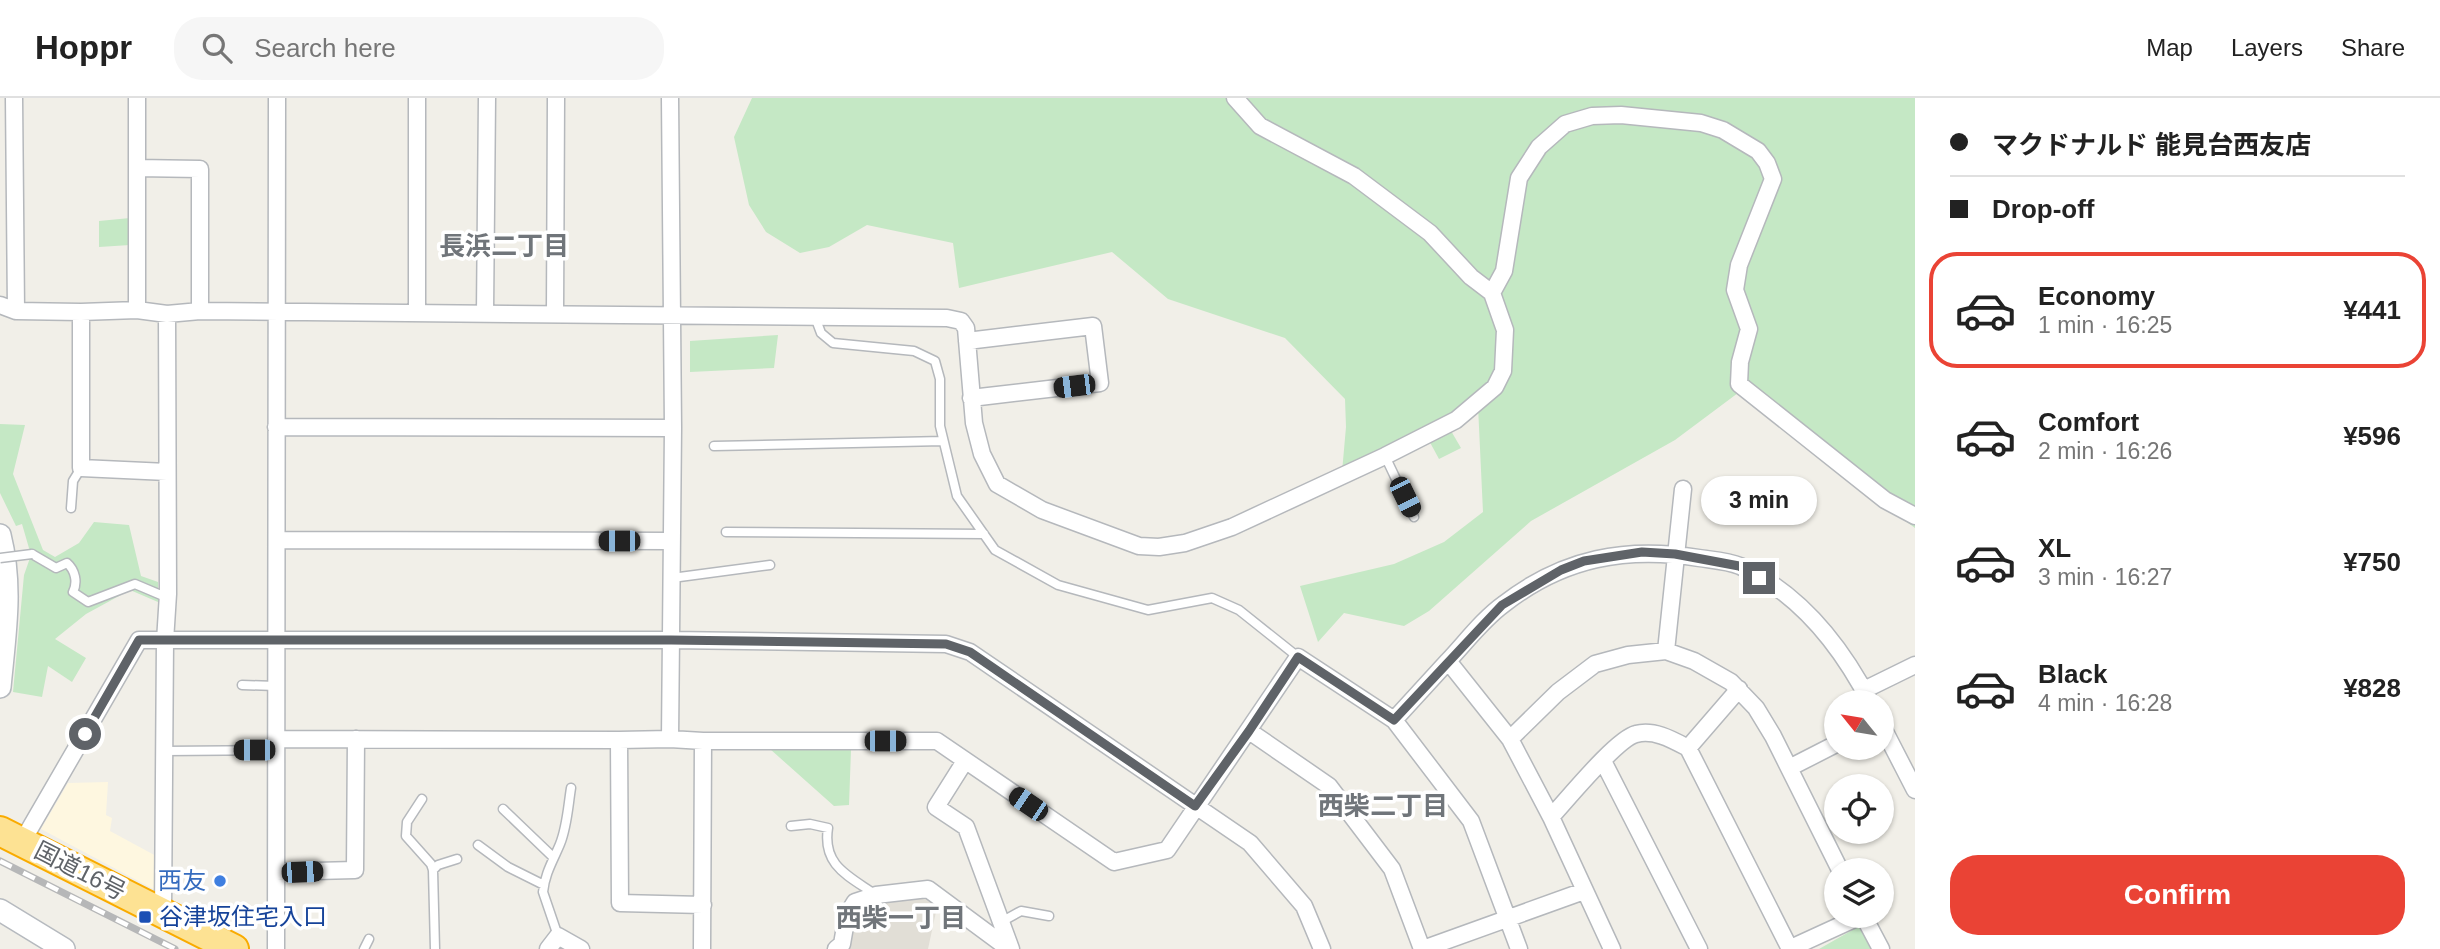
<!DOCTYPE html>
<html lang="en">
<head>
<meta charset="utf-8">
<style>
	:root { --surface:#fff; --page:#f6f6f6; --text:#222; --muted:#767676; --line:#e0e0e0; --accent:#ea4335 }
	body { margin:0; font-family:Arial,"Noto Sans JP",sans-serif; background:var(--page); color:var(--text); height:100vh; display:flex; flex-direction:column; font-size:26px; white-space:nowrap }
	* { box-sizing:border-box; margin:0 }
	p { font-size:23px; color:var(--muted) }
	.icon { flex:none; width:38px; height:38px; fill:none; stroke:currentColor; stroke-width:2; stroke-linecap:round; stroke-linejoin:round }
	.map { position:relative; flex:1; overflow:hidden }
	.panel { display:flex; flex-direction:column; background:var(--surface); width:525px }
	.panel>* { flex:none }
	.banner { display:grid; align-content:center; height:154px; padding:0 35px; background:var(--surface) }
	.needle { width:46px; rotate:300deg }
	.buttons { position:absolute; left:1824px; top:592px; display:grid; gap:14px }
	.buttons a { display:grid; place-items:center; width:70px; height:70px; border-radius:50%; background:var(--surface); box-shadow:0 2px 5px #0004; font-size:35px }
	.end { position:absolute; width:32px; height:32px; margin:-16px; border:9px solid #5f6368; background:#fff; box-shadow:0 0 0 4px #fff }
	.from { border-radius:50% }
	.bubble { position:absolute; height:49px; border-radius:24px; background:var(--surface); box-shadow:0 2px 5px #0004; font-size:23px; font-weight:600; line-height:49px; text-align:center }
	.car { position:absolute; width:21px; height:42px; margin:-21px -10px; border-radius:9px; box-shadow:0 0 5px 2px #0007; background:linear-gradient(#222 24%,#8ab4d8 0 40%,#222 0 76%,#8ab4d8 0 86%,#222 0) }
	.banner b { display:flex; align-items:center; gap:24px; height:66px; font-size:26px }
	.banner b+b { border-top:2px solid var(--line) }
	.banner i { width:18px; height:18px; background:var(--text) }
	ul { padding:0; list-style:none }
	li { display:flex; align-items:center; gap:21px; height:116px; margin:0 14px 10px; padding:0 21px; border:4px solid transparent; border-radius:28px }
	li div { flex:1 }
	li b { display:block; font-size:26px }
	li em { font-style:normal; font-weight:600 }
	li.active { border-color:var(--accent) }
	li>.icon { width:63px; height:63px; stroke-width:1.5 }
	.cta { display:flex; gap:14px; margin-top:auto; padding:14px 35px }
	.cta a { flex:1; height:80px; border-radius:28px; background:var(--accent); color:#fff; font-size:28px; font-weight:600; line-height:80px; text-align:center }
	header { display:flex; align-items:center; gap:42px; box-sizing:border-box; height:98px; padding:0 35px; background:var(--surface); border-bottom:2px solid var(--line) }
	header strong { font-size:33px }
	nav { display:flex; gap:38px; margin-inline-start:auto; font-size:24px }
	.search { width:490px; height:63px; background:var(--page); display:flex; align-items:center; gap:18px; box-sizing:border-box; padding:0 24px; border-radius:28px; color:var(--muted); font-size:26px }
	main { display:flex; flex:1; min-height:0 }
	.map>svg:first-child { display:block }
	.commercial { fill:#fef7e0 }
	.education { fill:#e1ded6 }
	.green { fill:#c5e8c5 }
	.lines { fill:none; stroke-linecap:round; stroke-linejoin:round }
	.lane-casing { stroke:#b5b8bc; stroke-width:11 }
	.street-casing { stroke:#b5b8bc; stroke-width:19 }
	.secondary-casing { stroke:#b6babf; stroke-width:24 }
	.highway-casing { stroke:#f9ab00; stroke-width:32 }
	.lane { stroke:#fff; stroke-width:8 }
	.street { stroke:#fff; stroke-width:16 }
	.secondary { stroke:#fff; stroke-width:21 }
	.highway { stroke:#fde293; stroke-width:28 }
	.rail-casing { stroke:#b6b7b8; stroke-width:7 }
	.rail { stroke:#fff; stroke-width:4.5; stroke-dasharray:13; stroke-linecap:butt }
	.lane-bridge-casing { stroke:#b5b8bc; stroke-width:11; stroke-linecap:butt }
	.lane-bridge { stroke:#fff; stroke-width:8 }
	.route { stroke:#5f6368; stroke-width:9 }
	.shop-dot { fill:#3f7fe0; stroke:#fff; stroke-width:2.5 }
	.transit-dot { fill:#1a4fb4; stroke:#fff; stroke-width:2.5 }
	.labels { text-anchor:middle; stroke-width:7; stroke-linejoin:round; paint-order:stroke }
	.street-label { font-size:24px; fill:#5f6368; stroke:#fff }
	.shop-label { font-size:24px; fill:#366cbe; stroke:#fff; text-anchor:end }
	.transit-label { font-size:24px; fill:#164399; stroke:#fff; text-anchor:start }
	.neighbourhood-label { font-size:26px; font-weight:bold; fill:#70757a; stroke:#fff }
</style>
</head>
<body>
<header>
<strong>Hoppr</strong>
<div class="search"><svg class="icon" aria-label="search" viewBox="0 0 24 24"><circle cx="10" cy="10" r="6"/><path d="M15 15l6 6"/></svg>Search here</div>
<nav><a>Map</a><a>Layers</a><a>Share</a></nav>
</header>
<main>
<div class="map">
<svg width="1915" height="851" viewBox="0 0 1915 851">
	<rect width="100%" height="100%" fill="#f1efe8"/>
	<path class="commercial" d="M108,684L106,717L112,720L110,733L158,759L159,794L41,731L68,685Z"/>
	<path class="education" d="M923,797L937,809L928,851H844L856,809Z"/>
	<path class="green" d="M752,0H1915V430L1822,362L1742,292L1675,342L1531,423L1429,513L1404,528L1344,515L1318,544L1300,488L1394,466L1444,444L1483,414L1478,308L1447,326L1461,350L1439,361L1426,337L1342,374L1346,329L1345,301L1285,240L1168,201L1112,154L959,190L953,145L867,127L829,149L800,155L766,134L749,107L734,39Z
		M130,120V147L99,149V123Z
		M778,237L774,270L690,274V243Z
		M0,326L25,327L13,376L43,452L55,459L79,445L94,424L129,427L141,478L158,484V504L130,492L86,516L55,541L86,560L72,584L48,568L42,599L13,594L24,477L31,457L22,426L16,428L0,395Z
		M770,651L851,652L849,707L834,708Z
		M1863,826L1874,851H1819Z"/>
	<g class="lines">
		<defs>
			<path id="lane" d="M815,219L821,235L833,245L914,253L935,263L940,281V328L957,398L995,452L1058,487L1148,512L1212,500L1239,512L1298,559
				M714,348L943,343
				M1385,358L1414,419
				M71,410L73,383L81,370
				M726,434L984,436
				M32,456L56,470L67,465C75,472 78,484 73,494L88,504L135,486L161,497L168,496
				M672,480L770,467
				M242,587L276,588
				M164,653L276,652
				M422,701L407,724L406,738L431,766L433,772L435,851
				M503,711L553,759
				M791,728L810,726L828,730C822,768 849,778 876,797
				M478,747L508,769L544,787
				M433,772L438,767L457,761
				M1001,824L1021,813L1049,818
				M558,838L543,794C545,775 553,763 560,746C567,729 568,709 571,690
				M364,851L369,841"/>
			<path id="street" d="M14,0L16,213
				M137,70L200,71V213
				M1492,195L1504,173L1519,80L1539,49L1565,26L1592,18L1621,17L1701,25L1723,32L1758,53L1767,65L1773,81L1739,167L1735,192L1749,231L1740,264L1739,286L1885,402L1915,418
				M0,207L16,213L81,214L137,212L167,216L200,213L947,220L961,223L966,230L974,325L982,356L997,386L1042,412L1139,448L1159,449L1185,445L1232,429L1385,358L1456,322L1495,289L1503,273L1505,232L1492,195L1471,179L1430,135L1354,78L1260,28L1235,0
				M137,212V0
				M81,214V370L167,374
				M417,215V0
				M485,215L487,0
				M555,215L556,0
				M967,243L1093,228L1100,285L971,300
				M276,329L673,330
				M277,442L671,443
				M1666,553L1683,391
				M1448,563C1466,544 1483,521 1504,506C1563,460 1626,448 1699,460C1712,462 1728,463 1740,468C1799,495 1841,548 1870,604
				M1864,592L1915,567
				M1394,622L1448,563L1510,641L1551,719L1612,851
				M1881,626L1915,692
				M1249,633L1329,688L1392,771L1422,851
				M276,641L619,642L670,641L703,643H937L1114,764L1167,752L1298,559L1394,622L1471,723L1519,851
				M670,641L673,330L670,0
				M1510,641L1558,594L1595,566L1628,557L1666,553L1694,563L1731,584L1756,610L1773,638L1840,772
				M619,642L620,805L703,807
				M1688,650L1739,591
				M965,663L936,709L966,729L1011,851
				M1603,663L1699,851
				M1789,670L1836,646
				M1551,719C1567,702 1616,641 1636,636C1654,631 1673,642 1688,650L1790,851
				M22,744L139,542H671L946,546L970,554L1250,745L1304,808L1322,851
				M276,774L355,772L356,641
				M163,815L165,543L168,496L167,216
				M1863,817L1881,851
				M1791,850L1863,817
				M276,851L277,0
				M548,851L558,838L581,851
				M702,851L703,643
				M836,851L842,846L847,817L855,804L876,797L928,791L1009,851
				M1423,851L1584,793"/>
			<path id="secondary" d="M0,437C13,489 5,536 0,589
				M0,812L64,851"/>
			<path id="highway" d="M0,733L234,851"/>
		</defs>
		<use href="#lane" class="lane-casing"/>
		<use href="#street" class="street-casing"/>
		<use href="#secondary" class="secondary-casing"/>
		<use href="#highway" class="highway-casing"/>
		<use href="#lane" class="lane"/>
		<use href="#street" class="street"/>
		<use href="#secondary" class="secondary"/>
		<use href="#highway" class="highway"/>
		<defs>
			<path id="rail" d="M0,763L175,851"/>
		</defs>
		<use href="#rail" class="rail-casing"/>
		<use href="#rail" class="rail"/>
		<defs>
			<path id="lane-bridge" d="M0,460L32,456"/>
		</defs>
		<use href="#lane-bridge" class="lane-bridge-casing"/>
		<use href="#lane-bridge" class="lane-bridge"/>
	</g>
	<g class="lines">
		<path class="route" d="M85,636L139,542H671L946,546L970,554L1195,708L1249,633L1298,559L1394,622L1502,507L1561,472L1584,463L1642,454L1675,456L1739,468L1759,480"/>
	</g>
	<circle class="shop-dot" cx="220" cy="783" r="7"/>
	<rect class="transit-dot" x="138" y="812" width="14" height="14" rx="3.5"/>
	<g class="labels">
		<g class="street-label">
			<text transform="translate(80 773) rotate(27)" y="8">国道16号</text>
		</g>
		<g class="shop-label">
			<text x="206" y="791">西友</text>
		</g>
		<g class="transit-label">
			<text x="159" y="827">谷津坂住宅入口</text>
		</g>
		<g class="neighbourhood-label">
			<text x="504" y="157">長浜二丁目</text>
			<text x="1383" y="717">西柴二丁目</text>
			<text x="901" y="829">西柴一丁目</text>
		</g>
	</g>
</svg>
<div class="buttons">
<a><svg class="needle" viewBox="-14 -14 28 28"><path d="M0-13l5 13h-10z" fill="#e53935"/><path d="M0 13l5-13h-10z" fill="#767676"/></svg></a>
<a><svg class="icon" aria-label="locate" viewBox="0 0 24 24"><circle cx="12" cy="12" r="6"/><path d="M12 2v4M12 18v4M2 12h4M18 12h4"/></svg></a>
<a><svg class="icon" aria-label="layers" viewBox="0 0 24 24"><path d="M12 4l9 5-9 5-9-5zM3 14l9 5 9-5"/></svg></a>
</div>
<i class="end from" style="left:85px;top:636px"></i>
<i class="end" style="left:1759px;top:480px"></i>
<div class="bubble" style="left:1701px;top:378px;width:116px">3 min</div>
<i class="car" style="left:1074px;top:288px;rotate:263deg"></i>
<i class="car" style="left:1405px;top:399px;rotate:154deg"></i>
<i class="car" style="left:619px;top:443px;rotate:270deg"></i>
<i class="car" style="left:885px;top:643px;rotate:90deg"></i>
<i class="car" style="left:254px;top:652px;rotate:270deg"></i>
<i class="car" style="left:1028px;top:706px;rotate:304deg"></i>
<i class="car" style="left:302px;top:774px;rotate:88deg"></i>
</div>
<section class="panel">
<div class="banner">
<b><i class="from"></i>マクドナルド 能見台西友店</b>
<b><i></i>Drop-off</b>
</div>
<ul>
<li class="active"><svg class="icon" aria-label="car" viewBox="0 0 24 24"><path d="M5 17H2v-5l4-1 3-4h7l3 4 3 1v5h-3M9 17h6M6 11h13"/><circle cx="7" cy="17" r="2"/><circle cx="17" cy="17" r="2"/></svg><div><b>Economy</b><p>1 min · 16:25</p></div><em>¥441</em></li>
<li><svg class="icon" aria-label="car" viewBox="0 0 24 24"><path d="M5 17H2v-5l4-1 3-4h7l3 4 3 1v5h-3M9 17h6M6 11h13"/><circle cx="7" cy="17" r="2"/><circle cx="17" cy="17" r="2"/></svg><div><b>Comfort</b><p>2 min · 16:26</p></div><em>¥596</em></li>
<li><svg class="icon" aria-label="car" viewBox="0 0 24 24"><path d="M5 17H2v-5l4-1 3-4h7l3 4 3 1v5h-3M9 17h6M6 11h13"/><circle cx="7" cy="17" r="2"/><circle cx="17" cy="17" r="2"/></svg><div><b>XL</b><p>3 min · 16:27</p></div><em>¥750</em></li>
<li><svg class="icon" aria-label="car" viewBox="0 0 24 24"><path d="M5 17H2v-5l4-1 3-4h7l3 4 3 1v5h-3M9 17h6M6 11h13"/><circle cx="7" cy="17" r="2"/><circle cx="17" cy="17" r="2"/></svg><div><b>Black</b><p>4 min · 16:28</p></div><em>¥828</em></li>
</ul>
<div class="cta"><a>Confirm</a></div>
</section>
</main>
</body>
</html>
